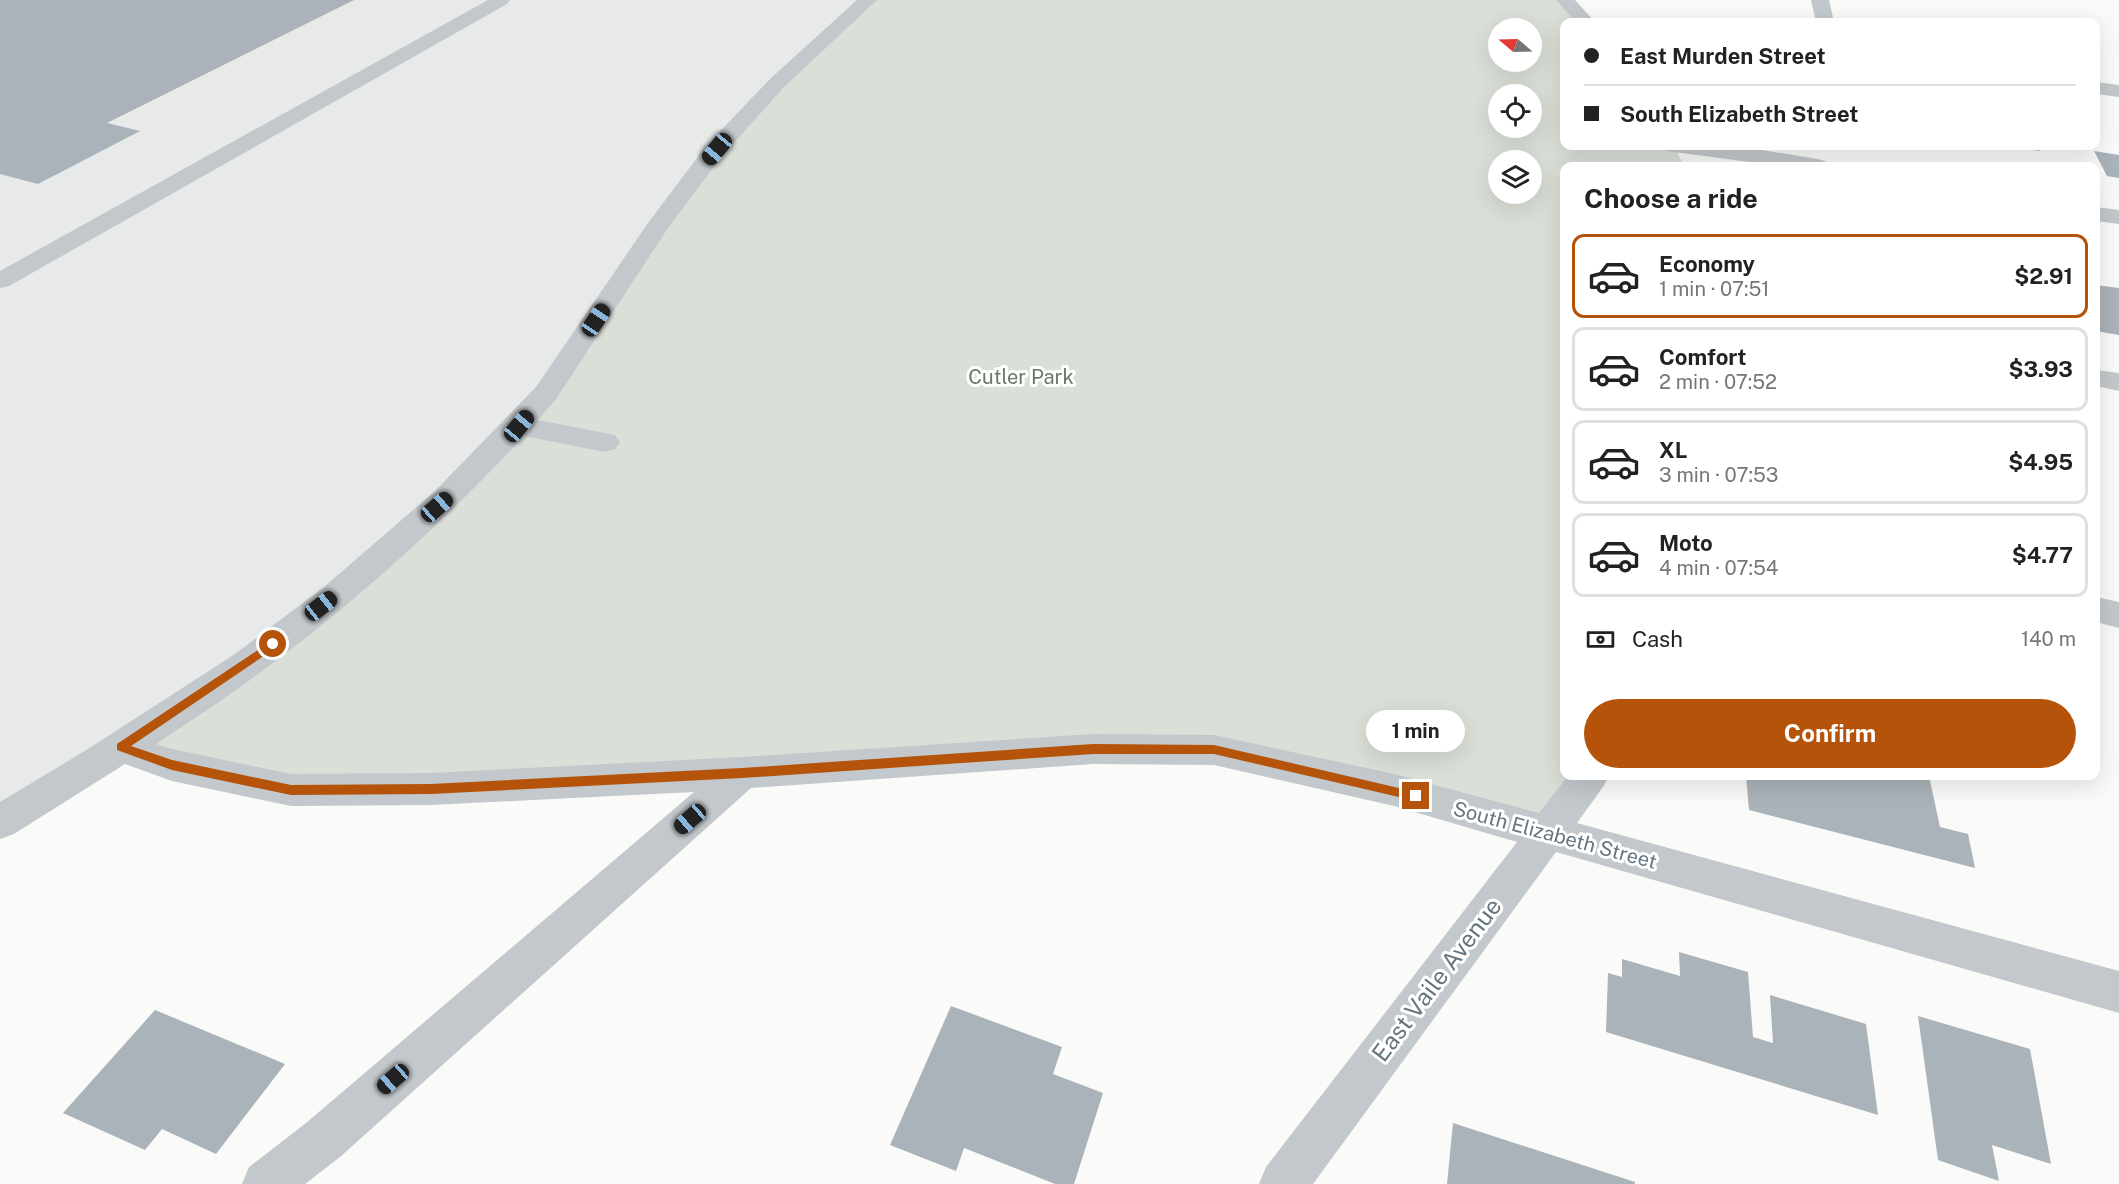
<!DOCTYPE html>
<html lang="en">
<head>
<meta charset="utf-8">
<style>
	:root { --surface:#fff; --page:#f2f2f2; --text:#222; --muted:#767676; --line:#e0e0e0; --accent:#b45309 }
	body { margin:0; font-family:"Public Sans",sans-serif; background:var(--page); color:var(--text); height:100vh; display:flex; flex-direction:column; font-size:22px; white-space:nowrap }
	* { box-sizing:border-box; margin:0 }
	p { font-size:20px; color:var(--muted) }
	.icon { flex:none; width:33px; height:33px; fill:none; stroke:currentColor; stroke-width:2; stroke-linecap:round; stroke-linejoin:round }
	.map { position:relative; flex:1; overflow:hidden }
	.drawer { position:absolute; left:1560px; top:162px; width:540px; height:618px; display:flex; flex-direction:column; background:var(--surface); border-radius:12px; box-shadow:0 6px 24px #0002 }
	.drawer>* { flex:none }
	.guide { position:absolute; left:1560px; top:18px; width:540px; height:132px; border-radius:12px; box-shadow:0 6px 24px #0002; display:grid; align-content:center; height:132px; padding:0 24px; background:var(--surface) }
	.needle { width:39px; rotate:289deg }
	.tools { position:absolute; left:1488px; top:18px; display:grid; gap:12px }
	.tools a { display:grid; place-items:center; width:54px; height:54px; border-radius:50%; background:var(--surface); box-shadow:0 6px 24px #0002; font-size:30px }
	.end { position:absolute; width:27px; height:27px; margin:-14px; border:8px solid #b45309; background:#fff; box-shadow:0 0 0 3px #fff }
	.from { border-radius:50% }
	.bubble { position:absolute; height:42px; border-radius:21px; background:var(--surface); box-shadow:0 6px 24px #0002; font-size:20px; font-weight:700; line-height:42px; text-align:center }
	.car { position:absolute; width:18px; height:36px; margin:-18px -9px; border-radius:8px; box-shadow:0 0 4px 2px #0007; background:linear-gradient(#222 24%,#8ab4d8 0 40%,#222 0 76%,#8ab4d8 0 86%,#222 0) }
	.guide b { display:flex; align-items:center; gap:21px; height:57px; font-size:22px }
	.guide b+b { border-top:2px solid var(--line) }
	.guide i { width:15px; height:15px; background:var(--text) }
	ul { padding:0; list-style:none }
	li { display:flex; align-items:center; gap:18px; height:84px; margin:0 12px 9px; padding:0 12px; border:3px solid var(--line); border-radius:12px }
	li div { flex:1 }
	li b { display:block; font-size:22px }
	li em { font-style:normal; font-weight:700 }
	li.current { border-color:var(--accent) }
	li>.icon { width:54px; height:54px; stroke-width:1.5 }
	h2 { padding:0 24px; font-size:27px; line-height:72px }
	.pay { display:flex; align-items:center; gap:15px; height:66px; padding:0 24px; font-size:22px }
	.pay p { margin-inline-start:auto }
	.primary-button { display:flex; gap:12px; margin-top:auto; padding:12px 24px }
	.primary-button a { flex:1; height:69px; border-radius:36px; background:var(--accent); color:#fff; font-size:24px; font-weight:700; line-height:69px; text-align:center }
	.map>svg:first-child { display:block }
	.built { fill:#e8e9e9 }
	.green { fill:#dadfd7; fill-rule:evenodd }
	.building { fill:#aab3b9 }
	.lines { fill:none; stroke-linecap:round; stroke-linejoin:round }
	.minor { fill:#c3c8cc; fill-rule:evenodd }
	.route { fill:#b45309 }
	.labels { text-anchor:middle; stroke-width:6; stroke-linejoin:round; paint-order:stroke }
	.park-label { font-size:20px; fill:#687a64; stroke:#fff }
	.street-label { font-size:20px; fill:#657683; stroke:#fff }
	.near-street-label { font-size:24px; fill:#657683; stroke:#fff }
</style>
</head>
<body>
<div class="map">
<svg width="2119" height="1184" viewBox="0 0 2119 1184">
	<rect width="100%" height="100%" fill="#fafaf8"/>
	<path class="built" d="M0,0H868L546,393L337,594L0,821Z"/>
	<path class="green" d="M868,0H1565L1586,22H1564V146H1674L1684,166H1564V776H1590L1549,833L1214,750L291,790L121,747L258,656L519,426L696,174ZM1498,28H1532V62H1498ZM1498,94H1532V128H1498ZM1498,160H1532V194H1498Z"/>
	<path class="building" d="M0,0H354L107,123L140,131L38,184L0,174Z
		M2010,146H2037L2040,151L2010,147Z
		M2094,151L2119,155V178L2107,176Z
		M2096,285L2119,288V335L2096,331Z
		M1746,776H1929L1940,827L1968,834L1975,868L1749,810Z
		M1679,952L1748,972L1753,1037L1773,1043L1770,995L1866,1024L1878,1115L1606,1032L1608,973L1622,977V959L1680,976Z
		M951,1006L1062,1047L1053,1074L1103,1093L1074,1184H1055L964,1148L956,1171L890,1145Z
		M155,1010L285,1064L216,1154L162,1129L145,1150L63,1113Z
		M1918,1016L2030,1049L2051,1164L1992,1145L1999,1181L1938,1160Z
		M1453,1123L1635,1182V1184H1447Z"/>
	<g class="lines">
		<path class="minor" d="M488,0H510L507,4L9,286L0,288V271Z
			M857,0H877L784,87L722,156L668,228L556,399L538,420L615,435L620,442L615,449L605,452L524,436C443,523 354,604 258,674C225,699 190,721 156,744L172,749L291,774L431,773L742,757L1093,734L1214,735L1394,774L1539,813L1568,776H1609L1603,787L1577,823L2119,971V1013L1556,852L1313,1184H1259L1266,1167L1517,842L1394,806L1214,765L1093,764L751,788L340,1157L305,1184H242L249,1167L306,1123L694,792L431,805L291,806L172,781L125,764L14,834L0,839V802L88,749L235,654L324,587L435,491L536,387L648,223L706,146L770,79Z
			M1556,0H1575L1595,22H1576Z
			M1811,0H1829L1834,22H1816Z
			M2096,82L2119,85V97L2096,94Z
			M1663,146C1714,140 1767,151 1817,159L1825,161L1828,166H1780L1674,152L1666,151Z
			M2096,207L2119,210V224L2096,221Z
			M2096,370L2119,373V391L2096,386Z
			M2096,597L2119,602V628L2096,622Z"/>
	</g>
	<path class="route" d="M273,640L279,644L277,647L131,746L172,760L291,785L431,784L742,768L1093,744L1214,745L1416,792L1422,796L1416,801L1214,754H1093L742,778L431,794L291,795L172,770L117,750V744Z"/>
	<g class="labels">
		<g class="park-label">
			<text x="1021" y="384">Cutler Park</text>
		</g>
		<g class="street-label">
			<text transform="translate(1555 835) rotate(15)" y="7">South Elizabeth Street</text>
		</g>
		<g class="near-street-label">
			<text transform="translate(1437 980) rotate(-53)" y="8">East Vaile Avenue</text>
		</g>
	</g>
</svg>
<div class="tools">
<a><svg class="needle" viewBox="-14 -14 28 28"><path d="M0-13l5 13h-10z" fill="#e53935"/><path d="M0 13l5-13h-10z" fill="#767676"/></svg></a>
<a><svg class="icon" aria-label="locate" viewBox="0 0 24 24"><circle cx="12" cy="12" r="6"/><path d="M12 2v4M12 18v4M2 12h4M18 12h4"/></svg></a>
<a><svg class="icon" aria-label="layers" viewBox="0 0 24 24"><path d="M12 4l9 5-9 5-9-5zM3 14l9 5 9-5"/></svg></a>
</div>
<i class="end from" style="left:273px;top:644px"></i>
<i class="end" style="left:1416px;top:796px"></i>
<div class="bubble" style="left:1366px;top:710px;width:99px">1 min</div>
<i class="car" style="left:717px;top:149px;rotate:220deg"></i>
<i class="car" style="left:596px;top:320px;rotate:34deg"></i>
<i class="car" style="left:519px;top:426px;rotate:40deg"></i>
<i class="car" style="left:437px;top:507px;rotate:49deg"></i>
<i class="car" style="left:321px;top:606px;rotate:52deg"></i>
<i class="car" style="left:690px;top:819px;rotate:229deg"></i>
<i class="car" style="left:393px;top:1079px;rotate:229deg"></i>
<div class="guide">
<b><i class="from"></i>East Murden Street</b>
<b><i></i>South Elizabeth Street</b>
</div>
<section class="drawer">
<h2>Choose a ride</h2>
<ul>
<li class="current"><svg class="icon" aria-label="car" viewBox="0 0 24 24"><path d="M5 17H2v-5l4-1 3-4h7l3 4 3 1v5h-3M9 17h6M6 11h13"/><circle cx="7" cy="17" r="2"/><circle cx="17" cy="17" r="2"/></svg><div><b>Economy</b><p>1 min · 07:51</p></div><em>$2.91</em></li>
<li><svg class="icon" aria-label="car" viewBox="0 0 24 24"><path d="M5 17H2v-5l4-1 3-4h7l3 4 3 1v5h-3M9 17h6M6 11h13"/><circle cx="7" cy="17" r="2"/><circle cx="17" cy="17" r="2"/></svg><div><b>Comfort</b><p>2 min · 07:52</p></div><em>$3.93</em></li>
<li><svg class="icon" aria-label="car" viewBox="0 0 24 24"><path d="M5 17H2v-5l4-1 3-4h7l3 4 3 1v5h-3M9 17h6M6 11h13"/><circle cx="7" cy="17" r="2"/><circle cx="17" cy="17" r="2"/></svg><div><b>XL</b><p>3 min · 07:53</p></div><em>$4.95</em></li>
<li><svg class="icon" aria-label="car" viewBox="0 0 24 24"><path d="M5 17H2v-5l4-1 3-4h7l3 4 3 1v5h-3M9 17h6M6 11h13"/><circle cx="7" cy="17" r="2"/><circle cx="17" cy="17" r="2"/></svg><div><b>Moto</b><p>4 min · 07:54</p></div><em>$4.77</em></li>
</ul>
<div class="pay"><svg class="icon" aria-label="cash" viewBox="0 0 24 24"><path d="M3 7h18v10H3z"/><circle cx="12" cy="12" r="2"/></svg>Cash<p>140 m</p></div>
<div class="primary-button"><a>Confirm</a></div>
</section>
</div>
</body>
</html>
